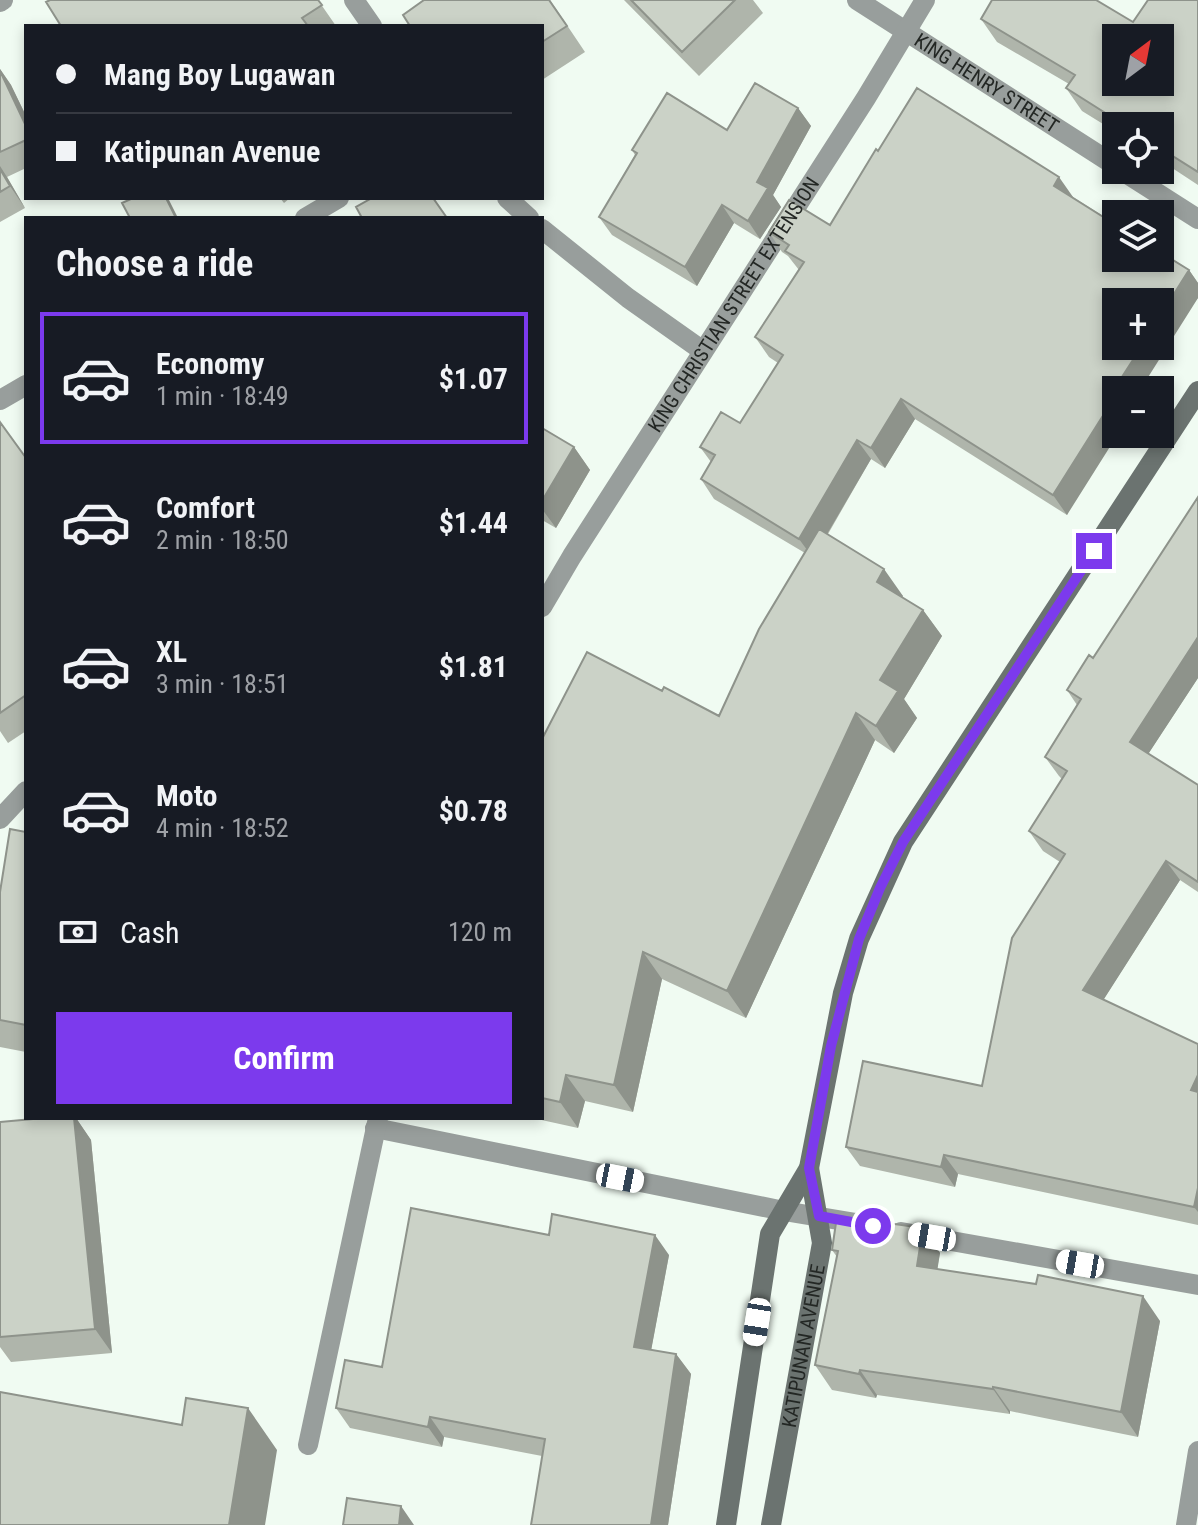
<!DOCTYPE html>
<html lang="en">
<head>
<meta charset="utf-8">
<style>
	:root { --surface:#171b24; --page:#242831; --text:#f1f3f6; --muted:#9ea1a6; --line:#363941; --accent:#7c3aed }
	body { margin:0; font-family:"Roboto Condensed",sans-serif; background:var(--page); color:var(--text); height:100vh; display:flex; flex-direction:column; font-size:30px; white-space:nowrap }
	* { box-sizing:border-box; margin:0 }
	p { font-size:26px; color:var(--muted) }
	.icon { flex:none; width:44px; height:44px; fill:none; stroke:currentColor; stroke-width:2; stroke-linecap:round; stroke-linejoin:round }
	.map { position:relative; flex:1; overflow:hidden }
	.panel { position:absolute; left:24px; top:216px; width:520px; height:904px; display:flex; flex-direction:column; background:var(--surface); border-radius:0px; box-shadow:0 4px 12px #0003 }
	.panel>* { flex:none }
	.banner { position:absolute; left:24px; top:24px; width:520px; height:176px; border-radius:0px; box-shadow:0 4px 12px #0003; display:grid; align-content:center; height:176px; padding:0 32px; background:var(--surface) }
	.needle { width:52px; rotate:32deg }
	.controls { position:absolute; left:1102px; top:24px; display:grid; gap:16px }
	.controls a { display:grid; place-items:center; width:72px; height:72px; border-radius:0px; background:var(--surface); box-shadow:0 4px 12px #0003; font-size:40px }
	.end { position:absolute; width:36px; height:36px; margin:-18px; border:10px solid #7c3aed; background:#fff; box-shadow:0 0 0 4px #fff }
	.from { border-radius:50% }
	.car { position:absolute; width:24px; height:48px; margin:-24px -12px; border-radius:10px; box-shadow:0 0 6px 2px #0007; background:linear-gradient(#fff 24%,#345 0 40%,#fff 0 76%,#345 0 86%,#fff 0) }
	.banner b { display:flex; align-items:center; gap:28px; height:76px; font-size:30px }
	.banner b+b { border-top:2px solid var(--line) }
	.banner i { width:20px; height:20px; background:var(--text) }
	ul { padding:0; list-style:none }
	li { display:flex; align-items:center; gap:24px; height:132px; margin:0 16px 12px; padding:0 16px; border:4px solid transparent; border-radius:0px }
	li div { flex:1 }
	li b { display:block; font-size:30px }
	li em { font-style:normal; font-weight:700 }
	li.on { border-color:var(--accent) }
	li>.icon { width:72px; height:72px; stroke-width:1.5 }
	h2 { padding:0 32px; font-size:36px; line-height:96px }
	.pay { display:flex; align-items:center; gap:20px; height:88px; padding:0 32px; font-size:30px }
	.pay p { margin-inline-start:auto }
	.button { display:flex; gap:16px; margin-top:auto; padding:16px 32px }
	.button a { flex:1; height:92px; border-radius:0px; background:var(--accent); color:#fff; font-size:32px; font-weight:700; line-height:92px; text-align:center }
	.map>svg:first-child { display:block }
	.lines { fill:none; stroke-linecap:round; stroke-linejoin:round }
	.street { stroke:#989e9c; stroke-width:20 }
	.secondary { stroke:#6b7370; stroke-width:20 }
	.wall { fill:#afb5ab }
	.shaded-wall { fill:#8e938b }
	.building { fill:#cbd2c7; stroke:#8e938b; stroke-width:2; fill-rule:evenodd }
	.route { stroke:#7c3aed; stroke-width:10 }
	.labels { text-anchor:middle; stroke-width:7; stroke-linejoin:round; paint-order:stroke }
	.street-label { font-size:20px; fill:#232724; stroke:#fff }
</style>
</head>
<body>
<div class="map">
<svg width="1198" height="1525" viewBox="0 0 1198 1525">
	<rect width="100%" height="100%" fill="#f0fbf2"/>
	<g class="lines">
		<g class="street">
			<path d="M354,0L372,26"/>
			<path id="s1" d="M857,0L1116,166"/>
			<path d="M0,2L3,0"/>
			<path d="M1121,170L1198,219"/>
			<path d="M507,198L529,218"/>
			<path d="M305,218L339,198"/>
			<path d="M542,229L628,298L703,351"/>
			<path d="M0,400L26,385"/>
			<path id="s2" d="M542,607L572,556L866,98L925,0"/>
			<path d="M0,819L26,791"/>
			<path d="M375,1128L784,1211L862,1224"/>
			<path d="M901,1232L1198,1285"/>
			<path d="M308,1445L378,1118"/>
			<path d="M1186,1525L1198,1451"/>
		</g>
		<g class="secondary">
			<path d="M726,1525L770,1234L809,1168L843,993L859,939L903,842L1198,391"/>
			<path id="s3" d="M771,1525L822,1243L809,1168"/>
		</g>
	</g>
	<path class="wall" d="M318,0L336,26H61Z
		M550,0L585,52L542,80V26Z
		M624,0H753L763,13L699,76Z
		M1198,0V185L1160,160V126H1116V132L1082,111L1066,88L1069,84L997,42L981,19L1133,22Z
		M0,69L11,85L26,116V168L7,177L25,208L0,222Z
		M798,108L811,126L773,195L781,207L760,239L734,223L697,286L612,235L599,217L635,155L632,150L727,130Z
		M878,151L1073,197L1189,270L1198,283V298L1116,390L1067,515L915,419L885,468L871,459L828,534L903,596L902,597L923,610L942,636L904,699L917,718L894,753L875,740L746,1018L662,979L633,1112L585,1101L578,1128L537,1119V1118H542V739L662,691L719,716L805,553L714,499L701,479L711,462L700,447L740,423L778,363L769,357L755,337L799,270L788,256L782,252L769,232L830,225Z
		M280,198H290L284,203Z
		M0,422L26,458V731L8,743L0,731Z
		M542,428L574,447L590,470L556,528L542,520Z
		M1093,658L1198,678L1148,754L1198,785V892L1180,880L1103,1000L1198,1044V1225L958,1174L955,1187L860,1166L846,1147L982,1086L1060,862L1043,851L1029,831L1062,779L1059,776L1045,757L1077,705L1067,690Z
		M26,832V1052L0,1047V892Z
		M44,1118H76L91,1140L112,1353L11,1362L0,1347V1122Z
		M923,1228L940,1253L937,1269L1160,1321L1138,1437L1010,1411V1414L877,1395L876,1398L832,1390L815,1365L837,1257L832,1250Z
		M549,1235L669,1255L651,1350L676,1354L691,1374L668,1525H531L542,1456L444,1437L442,1447L350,1428L336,1408L382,1367Z"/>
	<path class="shaded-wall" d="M0,69L11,85L26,116V126L0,71Z
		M798,108L811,126L773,195L781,207L760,239L748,221L757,182Z
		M0,166L7,177L25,208L10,186L0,169Z
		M1059,177L1073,197L1068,206L1054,186Z
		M166,198H168L178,218H176Z
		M722,205L734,223L697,286L685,267Z
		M1189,270L1198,283V298L1140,390H1119L1120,380L1142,346H1160V316Z
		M1116,395V434H1118L1067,515L1053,495Z
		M901,399L915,419L885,468L871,448Z
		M857,440L871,459L813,558L799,539Z
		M574,447L590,470L556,528L542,509V501Z
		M884,569L903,596L895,608L877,582Z
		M923,610L942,636L904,699L917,718L894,753L876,726L880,680Z
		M1198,637V678L1143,762L1130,742Z
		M856,713L875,740L746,1018L727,991Z
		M1166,861L1180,880L1097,1010L1083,990Z
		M643,952L662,979L633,1112L614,1085Z
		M566,1075L585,1101L578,1128L560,1102Z
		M1198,1075V1101L1191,1090Z
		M74,1118H76L91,1140L112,1353L95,1329Z
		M944,1155L958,1174L955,1187L941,1167Z
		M1198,1188V1212L1194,1207Z
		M923,1228L940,1253L934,1291L917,1266Z
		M655,1235L669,1255L648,1367L634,1347Z
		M1143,1296L1160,1321L1138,1437L1121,1412Z
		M676,1354L691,1374L668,1525H651Z
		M860,1370L877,1395L876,1398L859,1374Z
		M993,1387L1010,1411V1414L993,1389Z
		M248,1408L277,1450L265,1525H229Z
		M430,1417L444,1437L442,1447L428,1427Z
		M401,1506L414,1525H399Z"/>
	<path class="building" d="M50,0H318L322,5L302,18L308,26H61L46,2Z
		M424,0H549L567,26L542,42V26H410L403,15Z
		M631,0H735L682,52Z
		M992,0H1096L1133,22L1148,0H1198V172L1160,148V126H1126L1066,88L1075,75L981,19ZM1116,38H1160V82H1116Z
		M0,71L26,126V140L0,152Z
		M755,83L798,108L757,182L768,188L748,221L722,205L685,267L599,217L637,153L632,150L667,93L727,130Z
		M917,88L1059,177L1054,186L1116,225V258H1160V252L1189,270L1160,316V302H1116V346H1142L1120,380L1124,383L1119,390H1116V395L1053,495L901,399L871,448L857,440L799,539L701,479L715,455L700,447L721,412L740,423L783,355L755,337L804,262L785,251L789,245L769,232L789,200L830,225L876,149L878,151Z
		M0,169L10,186L0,192Z
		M133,198H166L176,218H130L122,203Z
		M372,198H433L447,218H362L356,207Z
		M0,422L26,458V695L0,713Z
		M542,428L574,447L542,501Z
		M1198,497V637L1130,742L1198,785V882L1166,861L1083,990L1198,1044V1075L1191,1090L1198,1092V1188L1194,1207L944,1155L941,1167L846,1147L863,1061L982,1086L1012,938L1065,854L1029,831L1067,771L1045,757L1081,699L1067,690L1089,655L1093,658Z
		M819,529L884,569L877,582L923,610L880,680L898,691L876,726L856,713L727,991L643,952L614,1085L566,1075L560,1102L542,1098V739L587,652L662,691L664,687L719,716L759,629Z
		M10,829L26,832V1025L0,1020V892Z
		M44,1118H74L95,1329L0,1337V1122Z
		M411,1208L549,1235L552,1214L655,1235L634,1347L676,1354L651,1525H531L545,1439L430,1417L428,1427L336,1408L345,1360L382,1367Z
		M837,1216L923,1228L917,1266L1036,1284L1038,1275L1143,1296L1121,1412L993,1387V1389L860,1370L859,1374L815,1365L838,1251L832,1250Z
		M0,1392L182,1425L186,1398L248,1408L229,1525H0Z
		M347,1498L401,1506L399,1525H343Z"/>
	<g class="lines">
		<path class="route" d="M873,1226L819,1216L809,1168L831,1046L859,939L880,888L903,842L1094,551"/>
	</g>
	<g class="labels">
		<g class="street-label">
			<text dy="7" stroke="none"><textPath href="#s1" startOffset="154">KING HENRY STREET</textPath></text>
			<text dy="7" stroke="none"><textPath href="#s2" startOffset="358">KING CHRISTIAN STREET EXTENSION</textPath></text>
			<text dy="7" stroke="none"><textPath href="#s3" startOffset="182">KATIPUNAN AVENUE</textPath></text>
		</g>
	</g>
</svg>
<div class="controls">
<a><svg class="needle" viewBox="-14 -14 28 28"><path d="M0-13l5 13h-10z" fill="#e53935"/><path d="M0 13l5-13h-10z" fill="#9ea1a6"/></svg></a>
<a><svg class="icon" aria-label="locate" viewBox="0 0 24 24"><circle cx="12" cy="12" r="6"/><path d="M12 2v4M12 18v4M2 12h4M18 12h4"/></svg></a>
<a><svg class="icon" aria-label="layers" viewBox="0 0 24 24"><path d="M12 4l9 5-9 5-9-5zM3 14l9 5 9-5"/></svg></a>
<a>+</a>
<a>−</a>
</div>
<i class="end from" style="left:873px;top:1226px"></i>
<i class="end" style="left:1094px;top:551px"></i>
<i class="car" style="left:620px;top:1178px;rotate:101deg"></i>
<i class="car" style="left:932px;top:1237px;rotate:280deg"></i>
<i class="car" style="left:1080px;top:1264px;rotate:280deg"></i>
<i class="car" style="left:757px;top:1322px;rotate:189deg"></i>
<div class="banner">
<b><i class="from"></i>Mang Boy Lugawan</b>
<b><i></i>Katipunan Avenue</b>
</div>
<section class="panel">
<h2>Choose a ride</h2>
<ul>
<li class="on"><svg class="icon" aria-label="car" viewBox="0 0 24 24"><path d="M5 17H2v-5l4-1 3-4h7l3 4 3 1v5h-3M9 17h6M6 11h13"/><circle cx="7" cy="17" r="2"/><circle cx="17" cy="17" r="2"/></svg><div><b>Economy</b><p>1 min · 18:49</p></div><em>$1.07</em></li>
<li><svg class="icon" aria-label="car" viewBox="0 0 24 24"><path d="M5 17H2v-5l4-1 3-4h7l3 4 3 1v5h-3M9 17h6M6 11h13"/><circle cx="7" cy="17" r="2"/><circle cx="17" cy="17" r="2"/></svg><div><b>Comfort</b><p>2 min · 18:50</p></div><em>$1.44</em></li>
<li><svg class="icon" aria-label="car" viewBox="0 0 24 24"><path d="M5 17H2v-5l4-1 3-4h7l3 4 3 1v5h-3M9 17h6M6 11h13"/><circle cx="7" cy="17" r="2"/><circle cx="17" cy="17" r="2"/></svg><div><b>XL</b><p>3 min · 18:51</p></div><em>$1.81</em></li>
<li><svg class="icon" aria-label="car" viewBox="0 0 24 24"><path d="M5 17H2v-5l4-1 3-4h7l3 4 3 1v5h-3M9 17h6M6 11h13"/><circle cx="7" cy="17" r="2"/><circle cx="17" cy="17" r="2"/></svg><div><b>Moto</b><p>4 min · 18:52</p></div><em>$0.78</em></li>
</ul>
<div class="pay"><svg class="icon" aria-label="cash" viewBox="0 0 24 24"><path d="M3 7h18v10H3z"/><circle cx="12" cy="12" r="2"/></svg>Cash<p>120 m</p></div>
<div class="button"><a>Confirm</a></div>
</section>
</div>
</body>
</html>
